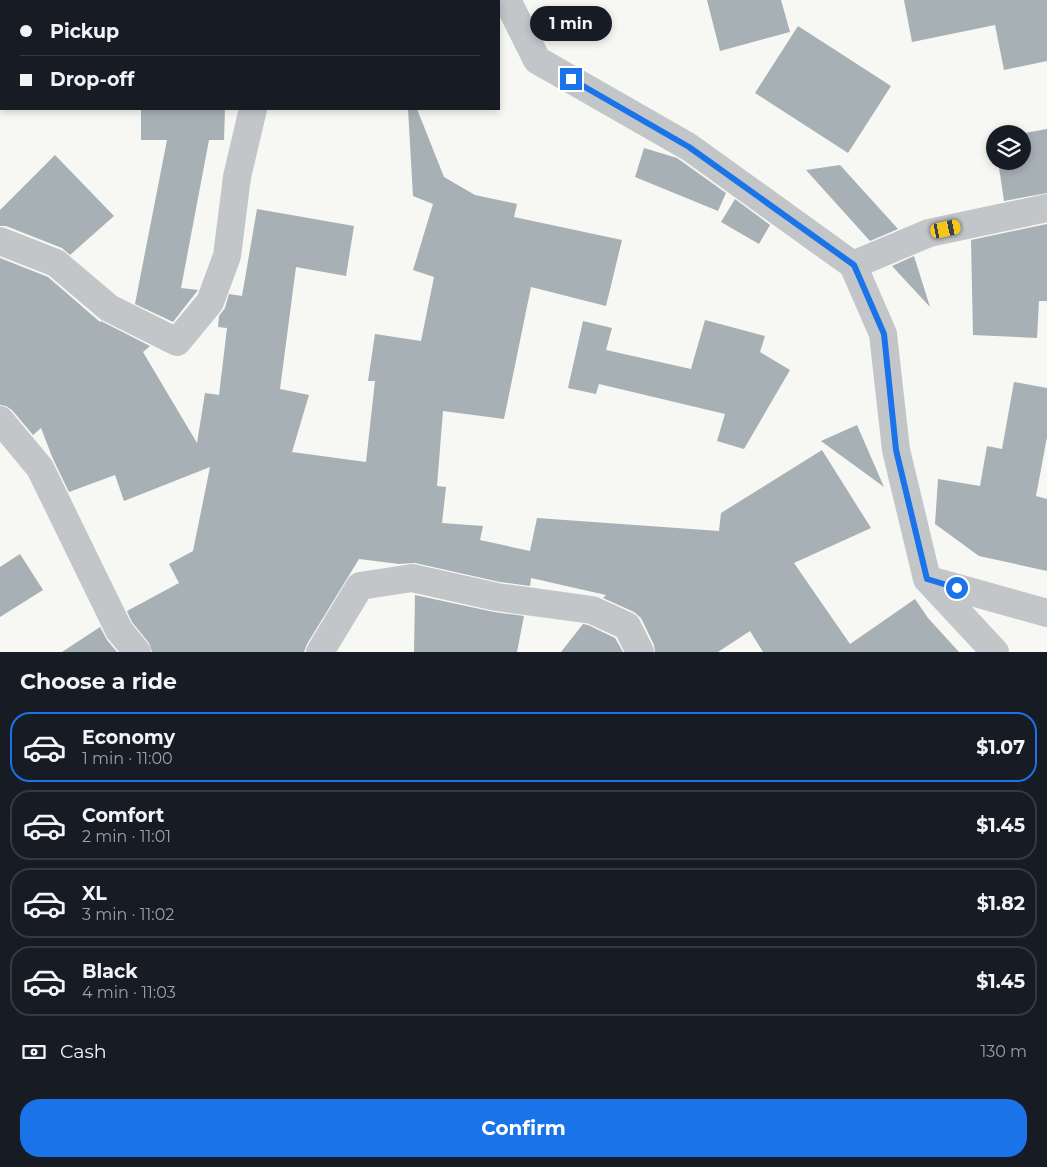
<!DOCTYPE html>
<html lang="en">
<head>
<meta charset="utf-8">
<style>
	:root { --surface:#171b24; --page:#20242c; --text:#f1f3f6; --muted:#9ea1a6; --line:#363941; --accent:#1a73e8 }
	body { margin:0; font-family:Montserrat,sans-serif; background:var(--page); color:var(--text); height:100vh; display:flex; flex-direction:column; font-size:19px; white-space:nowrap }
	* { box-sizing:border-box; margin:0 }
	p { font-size:16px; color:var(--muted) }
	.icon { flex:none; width:28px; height:28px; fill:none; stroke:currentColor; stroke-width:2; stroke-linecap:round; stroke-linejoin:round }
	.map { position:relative; height:652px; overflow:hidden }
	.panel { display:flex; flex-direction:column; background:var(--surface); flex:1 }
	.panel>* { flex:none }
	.banner { position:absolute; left:0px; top:0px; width:500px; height:110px; box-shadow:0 2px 8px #0003; display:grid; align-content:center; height:110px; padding:0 20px; background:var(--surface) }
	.fabs { position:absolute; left:986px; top:125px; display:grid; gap:10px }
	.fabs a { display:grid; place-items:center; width:45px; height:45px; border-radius:50%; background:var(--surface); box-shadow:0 2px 8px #0003; font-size:25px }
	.end { position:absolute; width:22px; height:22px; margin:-11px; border:6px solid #1a73e8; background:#fff; box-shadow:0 0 0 2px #fff }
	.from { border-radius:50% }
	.bubble { position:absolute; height:35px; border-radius:18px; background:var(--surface); box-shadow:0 2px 8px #0003; font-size:16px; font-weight:700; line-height:35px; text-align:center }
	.car { position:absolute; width:15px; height:30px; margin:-15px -8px; border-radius:6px; box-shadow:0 0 4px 1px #0007; background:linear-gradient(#f5c518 24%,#345 0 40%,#f5c518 0 76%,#345 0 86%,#f5c518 0) }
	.banner b { display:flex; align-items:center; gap:18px; height:48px; font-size:19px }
	.banner b+b { border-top:1px solid var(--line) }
	.banner i { width:12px; height:12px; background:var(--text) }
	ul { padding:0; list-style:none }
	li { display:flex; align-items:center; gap:15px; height:70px; margin:0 10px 8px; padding:0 10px; border:2px solid var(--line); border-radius:20px }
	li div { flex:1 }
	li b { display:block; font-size:19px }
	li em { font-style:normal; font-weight:700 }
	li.current { border-color:var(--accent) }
	li>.icon { width:45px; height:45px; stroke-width:1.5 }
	h2 { padding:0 20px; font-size:22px; line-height:60px }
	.pay { display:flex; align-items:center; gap:12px; height:55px; padding:0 20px; font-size:19px }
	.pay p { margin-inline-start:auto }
	.primary-button { display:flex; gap:10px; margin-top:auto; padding:10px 20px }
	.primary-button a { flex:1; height:58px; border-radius:20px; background:var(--accent); color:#fff; font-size:20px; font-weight:700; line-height:58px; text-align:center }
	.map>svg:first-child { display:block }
	.building { fill:#a7b0b5 }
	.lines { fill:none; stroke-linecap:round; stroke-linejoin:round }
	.minor { stroke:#c2c6c9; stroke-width:28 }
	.route { stroke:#1a73e8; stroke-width:6 }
</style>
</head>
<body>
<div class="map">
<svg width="1047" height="652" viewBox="0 0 1047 652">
	<rect width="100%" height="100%" fill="#f7f7f4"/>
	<path class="building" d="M707,0H781L790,32L720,51Z
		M904,0H1047V61L1004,70L995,25L912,42Z
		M798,26L891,86L848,153L755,93Z
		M141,109H225L224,140H209L181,288L198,290L173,322L135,304L167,140H141Z
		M408,109H417L444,177L475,195L517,204L514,217L622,240L606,306L531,287L504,419L443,411L437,486L446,487L442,523L483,526L480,540L530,551L537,518L719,531L721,513L822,450L871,528L794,563L850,644L915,599L928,618L959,652H763L750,631L718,652H655L654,645L641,618L634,612L603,598L606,595L531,578L530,586L500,582L415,563L399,564L359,559L307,644L304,652H152L149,643L132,622L127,611L179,583L169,564L193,551L210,467L124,501L115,475L69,492L53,459L41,428L33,435L12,410L6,406L0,405V258L48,277L100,322L101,321L150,346L143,352L197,443L205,393L219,395L227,328L218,327L219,316L225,308L229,294L242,296L257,209L354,226L346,276L296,267L280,389L309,395L292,452L366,462L375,381H368L375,334L421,341L434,277L413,270L433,204L413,196Z
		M1047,129V193L1004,201L998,161H1022V134H1019Z
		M644,148L677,158L726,193L718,211L635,177Z
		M55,155L114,216L70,255L62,248L6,226H0V210Z
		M840,165L898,229L870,241L806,170Z
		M735,199L770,225L759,244L721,222Z
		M1047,224V301H1039L1037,338L973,335L971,240Z
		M914,256L930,307L892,266Z
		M705,320L765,336L760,352L790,370L744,449L717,441L725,414L599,384L596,394L568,388L583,321L612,328L606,350L691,369Z
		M1014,382L1047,388V437L1036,496L1047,499V571L979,556L935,524L938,479L980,486L987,446L1002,449Z
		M857,425L884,487L821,441Z
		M20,554L43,590L0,617V567Z
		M415,595L494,612L524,616L517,652H414Z
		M583,624L588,625L615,638L623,652H561Z
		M100,627L107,640L117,652H62Z"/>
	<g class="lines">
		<path class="minor" d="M507,0L537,60L689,147L853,265L883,334L896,450L927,579L995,652
			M277,1V0
			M0,241L56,263L109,308L177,342L210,302L227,256L237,177L253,109
			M853,265L929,233L1047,208
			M0,420L40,468L119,630L137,652
			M929,580L1047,613
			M320,652L360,586L412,578L497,597L592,610L627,626L640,652"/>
	</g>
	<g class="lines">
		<path class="route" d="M571,79L689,147L854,265L884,334L896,450L927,579L957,588"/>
	</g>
</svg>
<div class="fabs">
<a><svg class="icon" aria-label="layers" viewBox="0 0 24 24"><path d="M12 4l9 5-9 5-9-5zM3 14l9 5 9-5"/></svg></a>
</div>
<i class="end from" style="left:957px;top:588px"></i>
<i class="end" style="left:571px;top:79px"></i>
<div class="bubble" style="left:530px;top:6px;width:82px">1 min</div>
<i class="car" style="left:946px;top:229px;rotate:78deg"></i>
<div class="banner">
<b><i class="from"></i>Pickup</b>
<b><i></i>Drop-off</b>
</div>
</div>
<section class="panel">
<h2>Choose a ride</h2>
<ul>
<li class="current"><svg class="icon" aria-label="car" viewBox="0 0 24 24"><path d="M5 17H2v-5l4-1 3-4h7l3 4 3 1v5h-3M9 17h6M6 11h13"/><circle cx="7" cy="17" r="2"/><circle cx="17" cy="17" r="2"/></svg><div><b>Economy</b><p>1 min · 11:00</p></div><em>$1.07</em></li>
<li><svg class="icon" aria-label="car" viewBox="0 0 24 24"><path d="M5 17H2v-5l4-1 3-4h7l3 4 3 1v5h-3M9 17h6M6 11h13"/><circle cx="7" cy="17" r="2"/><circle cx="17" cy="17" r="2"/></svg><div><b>Comfort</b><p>2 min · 11:01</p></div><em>$1.45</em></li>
<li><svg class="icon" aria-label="car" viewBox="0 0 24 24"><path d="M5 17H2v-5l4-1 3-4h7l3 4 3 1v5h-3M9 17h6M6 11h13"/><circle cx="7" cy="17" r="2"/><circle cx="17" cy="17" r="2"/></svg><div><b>XL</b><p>3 min · 11:02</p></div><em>$1.82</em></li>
<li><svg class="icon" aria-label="car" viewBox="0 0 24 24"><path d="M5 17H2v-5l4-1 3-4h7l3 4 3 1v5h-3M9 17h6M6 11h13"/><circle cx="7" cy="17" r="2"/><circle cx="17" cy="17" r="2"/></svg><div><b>Black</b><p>4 min · 11:03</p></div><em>$1.45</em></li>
</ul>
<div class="pay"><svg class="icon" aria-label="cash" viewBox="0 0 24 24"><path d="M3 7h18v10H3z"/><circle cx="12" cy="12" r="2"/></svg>Cash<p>130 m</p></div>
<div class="primary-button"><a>Confirm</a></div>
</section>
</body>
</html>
